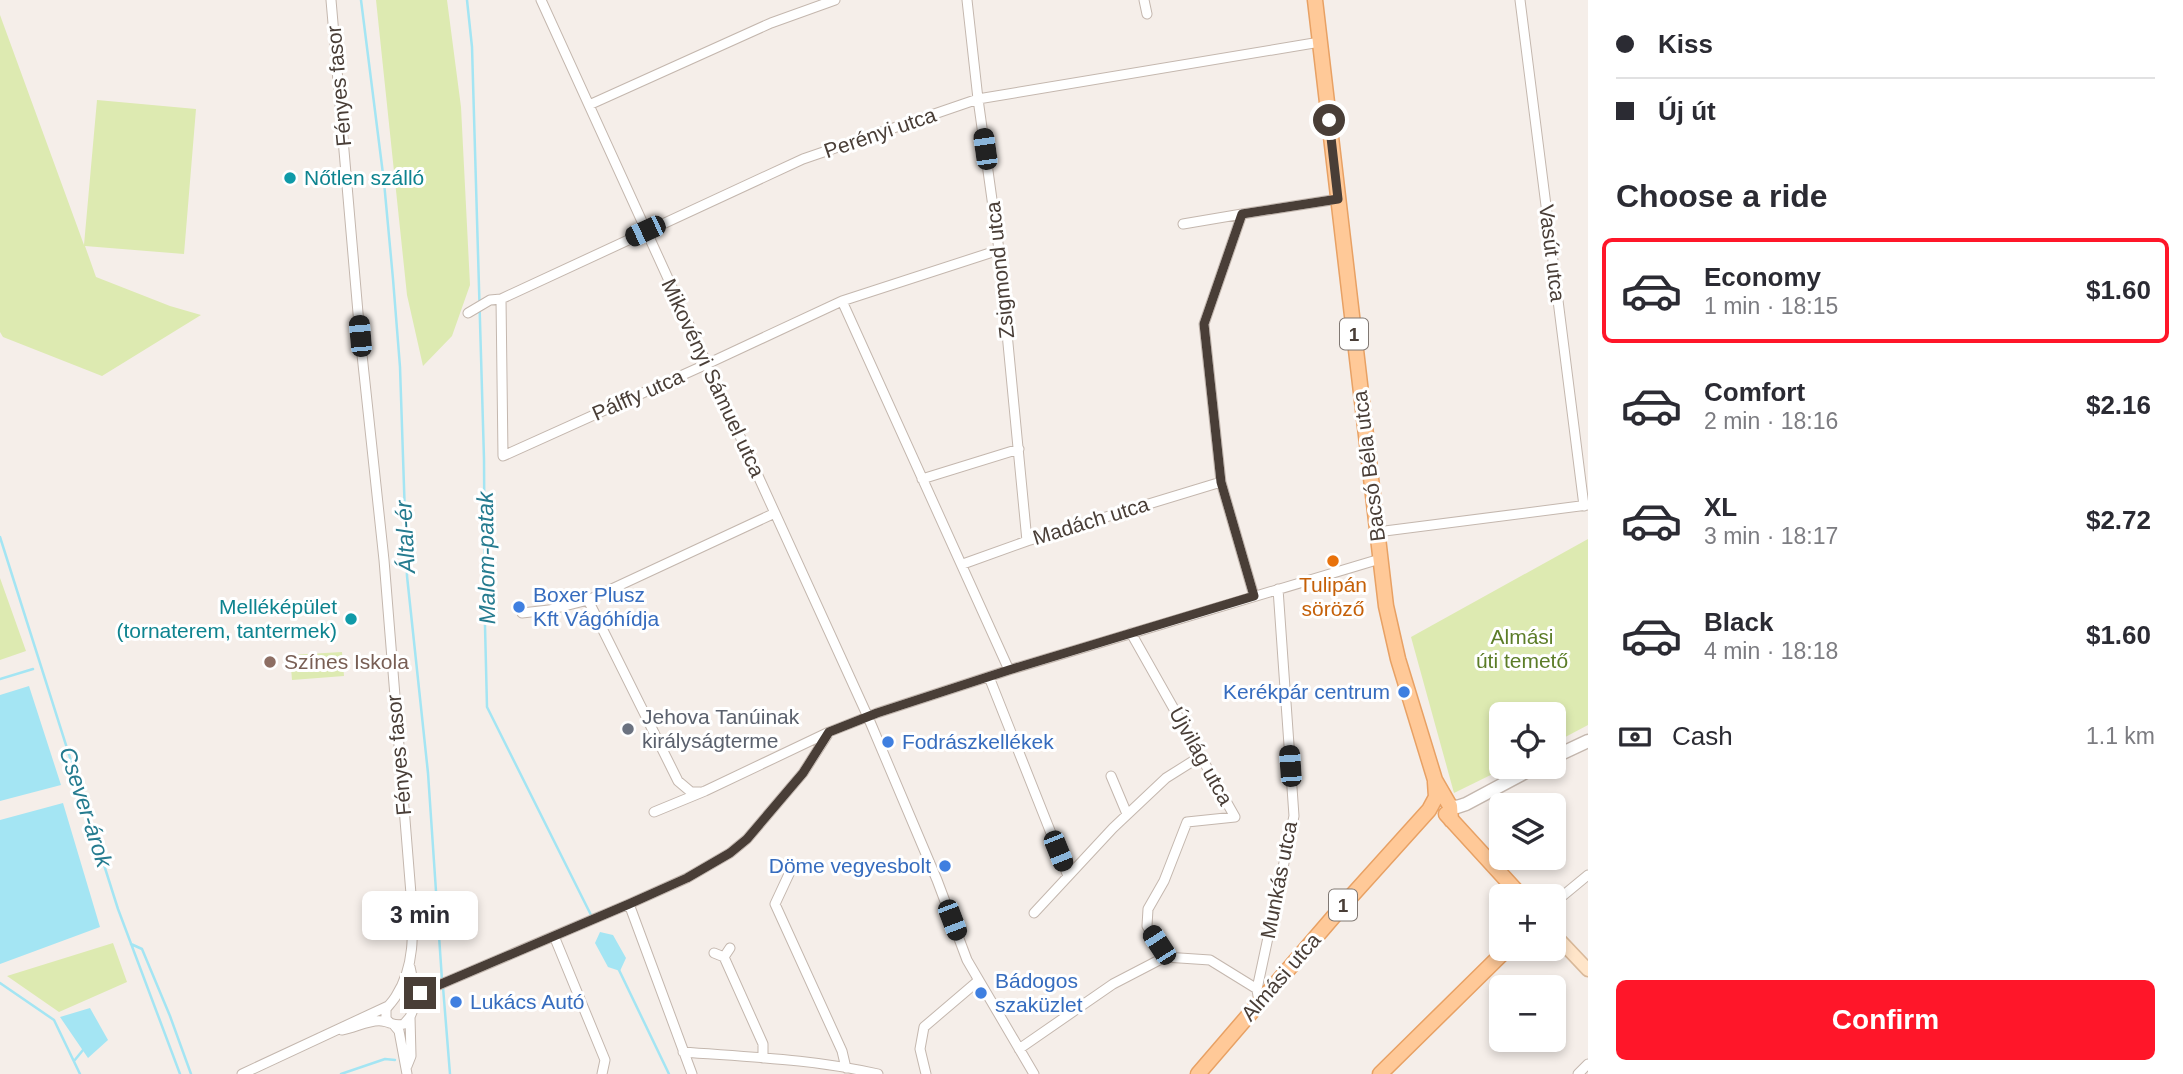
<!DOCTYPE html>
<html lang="en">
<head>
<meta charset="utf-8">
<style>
	:root { --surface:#fff; --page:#f7f7f7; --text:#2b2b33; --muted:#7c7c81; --line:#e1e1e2; --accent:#ff1629 }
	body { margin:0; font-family:Helvetica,sans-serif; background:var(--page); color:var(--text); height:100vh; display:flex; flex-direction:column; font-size:26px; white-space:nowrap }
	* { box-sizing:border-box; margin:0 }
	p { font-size:23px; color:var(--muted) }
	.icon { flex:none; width:38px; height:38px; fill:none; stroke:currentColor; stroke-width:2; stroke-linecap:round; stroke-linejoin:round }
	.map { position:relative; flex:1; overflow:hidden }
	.details { display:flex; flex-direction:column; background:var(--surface); width:595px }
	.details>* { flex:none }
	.banner { display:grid; align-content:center; height:154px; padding:0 28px; background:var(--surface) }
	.controls { position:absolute; left:1489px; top:702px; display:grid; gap:14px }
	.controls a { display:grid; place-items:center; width:77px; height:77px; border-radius:10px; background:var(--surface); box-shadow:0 4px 10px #0003; font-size:35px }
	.end { position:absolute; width:32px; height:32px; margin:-16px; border:9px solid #493e37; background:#fff; box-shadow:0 0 0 4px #fff }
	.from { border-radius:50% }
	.bubble { position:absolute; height:49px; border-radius:10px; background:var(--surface); box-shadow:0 4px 10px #0003; font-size:23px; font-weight:600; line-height:49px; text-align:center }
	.car { position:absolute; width:21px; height:42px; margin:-21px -10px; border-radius:9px; box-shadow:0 0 5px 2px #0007; background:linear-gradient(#222 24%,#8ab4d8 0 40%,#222 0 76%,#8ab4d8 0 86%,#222 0) }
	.banner b { display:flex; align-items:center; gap:24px; height:66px; font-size:26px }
	.banner b+b { border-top:2px solid var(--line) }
	.banner i { width:18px; height:18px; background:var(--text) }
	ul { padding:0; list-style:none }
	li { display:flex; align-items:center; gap:21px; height:105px; margin:0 14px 10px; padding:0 14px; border:4px solid transparent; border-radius:10px }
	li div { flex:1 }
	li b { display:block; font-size:26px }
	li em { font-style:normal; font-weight:600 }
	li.current { border-color:var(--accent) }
	li>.icon { width:63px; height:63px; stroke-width:1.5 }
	h2 { padding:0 28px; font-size:32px; line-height:84px }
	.pay { display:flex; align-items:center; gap:18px; height:77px; padding:0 28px; font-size:26px }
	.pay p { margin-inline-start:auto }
	.cta { display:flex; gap:14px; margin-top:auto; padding:14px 28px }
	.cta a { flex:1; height:80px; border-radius:10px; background:var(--accent); color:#fff; font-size:28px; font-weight:600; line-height:80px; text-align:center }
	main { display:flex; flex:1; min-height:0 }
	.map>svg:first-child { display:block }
	.green { fill:#ddeab1 }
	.water { fill:#a4e5f3 }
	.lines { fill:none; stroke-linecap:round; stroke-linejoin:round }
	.stream { stroke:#a4e5f3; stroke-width:2.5 }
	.minor-casing { stroke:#c4b7ae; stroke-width:11 }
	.tertiary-casing { stroke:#c4b7ae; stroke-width:15 }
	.secondary-casing { stroke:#d9b99a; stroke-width:15 }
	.primary-casing { stroke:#e8a164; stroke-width:17 }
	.minor { stroke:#fff; stroke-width:9 }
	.tertiary { stroke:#fff; stroke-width:12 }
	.secondary { stroke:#ffe5c9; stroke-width:12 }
	.primary { stroke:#ffc998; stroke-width:14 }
	.route { stroke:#493e37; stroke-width:9 }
	.culture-dot { fill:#0f9aa8; stroke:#fff; stroke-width:2.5 }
	.food-dot { fill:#e8710a; stroke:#fff; stroke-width:2.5 }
	.shop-dot { fill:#3f7fe0; stroke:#fff; stroke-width:2.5 }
	.education-dot { fill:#8d6e63; stroke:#fff; stroke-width:2.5 }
	.worship-dot { fill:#6b7280; stroke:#fff; stroke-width:2.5 }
	.labels { text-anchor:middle; stroke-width:6; stroke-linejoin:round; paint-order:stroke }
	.shield { fill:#fff; stroke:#807873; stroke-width:2 }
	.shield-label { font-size:19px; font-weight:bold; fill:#493e37 }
	.street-label { font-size:21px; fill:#493e37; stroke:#fff }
	.culture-label { font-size:21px; fill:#0d838f; stroke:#fff; text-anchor:start }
	.food-label { font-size:21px; fill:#c56008; stroke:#fff }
	.shop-label { font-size:21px; fill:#366cbe; stroke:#fff; text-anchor:start }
	.park-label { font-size:21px; fill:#5c7d28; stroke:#fff }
	.education-label { font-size:21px; fill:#785e54; stroke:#fff; text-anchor:start }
	.worship-label { font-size:21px; fill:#5b616d; stroke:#fff; text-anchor:start }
	.water-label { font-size:23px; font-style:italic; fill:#257b8f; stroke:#fff }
</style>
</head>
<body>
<main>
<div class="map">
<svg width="1588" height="1074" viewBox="0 0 1588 1074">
	<rect width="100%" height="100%" fill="#f5eee9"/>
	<path class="green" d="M376,0H447L461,107L470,285L452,336L423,366L407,295Z
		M0,15L84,245L97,100L196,109L184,254L85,246L96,277L170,306L201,315L102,376L3,337L0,332Z
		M1588,539V725L1554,743V714H1502V766L1507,767L1454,793L1411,637Z
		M0,578L26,651L0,660Z
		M342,652L344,676L292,680L290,655Z
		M113,943L127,982L59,1012L7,976Z"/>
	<path class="water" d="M29,686L61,785L0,801V695Z
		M63,803L100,927L0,964V820Z
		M600,932L613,935L626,958L620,971L608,967L595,943Z
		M90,1008L108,1040L88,1058L60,1017Z"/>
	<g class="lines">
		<path class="stream" d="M361,0L384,182L393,279L400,367L407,576L428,773L442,980
			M467,0L472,47L484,459L485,626L487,707L592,917
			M0,537L118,909L180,1074
			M0,679L33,669
			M131,944L142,949L170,1016L191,1074
			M619,970L669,1074
			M0,983L54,1020L80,1074
			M443,987L450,1074
			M74,1061L83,1050
			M341,1074L385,1059L395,1060"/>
		<defs>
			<path id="minor" d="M331,0L360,336L384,560L411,894C413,929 416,965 396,996C393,1001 389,1005 386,1009V1019L390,1023
				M541,0L868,717L937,880L967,960L1034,1074
				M967,0L978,99L999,250L1027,541
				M1144,0L1147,14
				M1520,0L1584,506
				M589,105L771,23L835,0
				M1183,224L1242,214
				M501,299L503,456L707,364L842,301L999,250
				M842,301L1009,670
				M468,313L490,300L501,299L803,159L978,99L1320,42
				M922,479L1019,449
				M1377,532L1588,505
				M963,564L1027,541L1221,482
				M1254,596L1221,482L1204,324L1242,214L1338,199
				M588,600L678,781L691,792H700
				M522,613L549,610L588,600L775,513
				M1131,633L1235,817L1187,822L1164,881L1148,909L1147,926L1165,957
				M989,677L1068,876
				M1111,776L1127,814
				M654,812L705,791L829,732L877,713L1009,670L1380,559
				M789,874L775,904L842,1051L846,1068
				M1554,903L1588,875
				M629,904L692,1074
				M1034,913L1113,828L1166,778L1201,756
				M554,936L605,1060L602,1074
				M714,953L724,957L730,948
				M724,957L763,1044V1058
				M410,967L413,981L418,986L420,993
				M420,993L629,904L687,878L730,853L747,839L803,773L828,734
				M1259,1003L1257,989L1294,816L1278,589
				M394,1025L399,1031L407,1074
				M342,1030C355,1028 370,1019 382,1021C391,1022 395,1027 404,1024L410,1017L420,993
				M1019,1049L1113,984L1165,957L1210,960L1257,989
				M683,1052C748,1057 814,1059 878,1074
				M407,1066L411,1056L410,1017
				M242,1074L388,1006
				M926,1074L920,1049L924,1027L978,981
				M1578,1074L1588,1064"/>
			<path id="tertiary" d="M1554,757L1588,741
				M1450,806L1457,807L1466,804L1537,766"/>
			<path id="secondary" d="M1554,934L1588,970"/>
			<path id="primary" d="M1315,0L1386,606L1398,659L1435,780L1450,806L1451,820
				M1446,814L1521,896
				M1198,1074L1347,901L1429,810L1436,797L1435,782
				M1380,1074L1508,948"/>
		</defs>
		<use href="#minor" class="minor-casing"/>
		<use href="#tertiary" class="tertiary-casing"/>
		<use href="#secondary" class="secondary-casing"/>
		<use href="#primary" class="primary-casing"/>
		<use href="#minor" class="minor"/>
		<use href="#tertiary" class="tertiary"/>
		<use href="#secondary" class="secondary"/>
		<use href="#primary" class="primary"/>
	</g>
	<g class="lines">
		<path class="route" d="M420,993L629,904L687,878L730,853L747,839L803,773L829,732L877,713L1009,670L1254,596L1221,482L1204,324L1242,214L1338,199L1329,120"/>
	</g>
	<g class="culture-dot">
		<circle cx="290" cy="178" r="7"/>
		<circle cx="351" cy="619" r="7"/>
	</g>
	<circle class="food-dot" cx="1333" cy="561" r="7"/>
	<g class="shop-dot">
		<circle cx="519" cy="607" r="7"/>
		<circle cx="1404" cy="692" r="7"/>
		<circle cx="888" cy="742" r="7"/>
		<circle cx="945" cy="866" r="7"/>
		<circle cx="981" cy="993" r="7"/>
		<circle cx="456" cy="1002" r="7"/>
	</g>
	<circle class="education-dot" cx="270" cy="662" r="7"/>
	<circle class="worship-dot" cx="628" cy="729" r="7"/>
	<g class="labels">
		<g class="shield">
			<rect x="1340" y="318.5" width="28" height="31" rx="5"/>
			<rect x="1329" y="889.5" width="28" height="31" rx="5"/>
		</g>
		<g class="shield-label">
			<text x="1354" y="341">1</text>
			<text x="1343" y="912">1</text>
		</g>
		<g class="street-label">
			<text transform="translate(339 86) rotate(-95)" y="7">Fényes fasor</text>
			<text transform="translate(880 133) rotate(-19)" y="7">Perényi utca</text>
			<text transform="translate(1552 253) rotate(83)" y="7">Vasút utca</text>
			<text transform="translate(1000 270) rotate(-96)" y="7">Zsigmond utca</text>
			<text transform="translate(713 378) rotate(65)" y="7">Mikovényi Sámuel utca</text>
			<text transform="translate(638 395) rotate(-24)" y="7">Pálffy utca</text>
			<text transform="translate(1369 466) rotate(-97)" y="7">Bacsó Béla utca</text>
			<text transform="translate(1091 521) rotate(-17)" y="7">Madách utca</text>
			<text transform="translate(399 755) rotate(-95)" y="7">Fényes fasor</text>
			<text transform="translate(1201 756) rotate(61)" y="7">Újvilág utca</text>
			<text transform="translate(1279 880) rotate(-79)" y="7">Munkás utca</text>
			<text transform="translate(1281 977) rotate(-49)" y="7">Almási utca</text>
		</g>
		<g class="culture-label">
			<text x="304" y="185">Nőtlen szálló</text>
			<text x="337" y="614" text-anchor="end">Melléképület<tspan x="337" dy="24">(tornaterem, tantermek)</tspan></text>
		</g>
		<g class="food-label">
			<text x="1333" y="592">Tulipán<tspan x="1333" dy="24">söröző</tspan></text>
		</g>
		<g class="shop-label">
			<text x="533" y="602">Boxer Plusz<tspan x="533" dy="24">Kft Vágóhídja</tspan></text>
			<text x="1390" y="699" text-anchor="end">Kerékpár centrum</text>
			<text x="902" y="749">Fodrászkellékek</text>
			<text x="931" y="873" text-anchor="end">Döme vegyesbolt</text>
			<text x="995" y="988">Bádogos<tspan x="995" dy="24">szaküzlet</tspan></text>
			<text x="470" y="1009">Lukács Autó</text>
		</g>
		<g class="park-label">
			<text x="1522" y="644">Almási<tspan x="1522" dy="24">úti temető</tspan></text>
		</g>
		<g class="education-label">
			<text x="284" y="669">Színes Iskola</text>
		</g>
		<g class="worship-label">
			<text x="642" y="724">Jehova Tanúinak<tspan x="642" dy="24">királyságterme</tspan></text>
		</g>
		<g class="water-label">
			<text transform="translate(405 537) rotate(-93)" y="8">Által-ér</text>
			<text transform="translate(486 558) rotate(-91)" y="8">Malom-patak</text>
			<text transform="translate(86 807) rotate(72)" y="8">Csever-árok</text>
		</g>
	</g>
</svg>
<div class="controls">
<a><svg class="icon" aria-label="locate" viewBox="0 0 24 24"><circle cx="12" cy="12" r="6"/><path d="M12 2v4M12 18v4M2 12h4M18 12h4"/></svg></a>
<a><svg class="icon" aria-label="layers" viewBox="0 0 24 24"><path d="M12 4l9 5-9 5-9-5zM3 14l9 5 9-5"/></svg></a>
<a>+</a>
<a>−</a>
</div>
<i class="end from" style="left:1329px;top:120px"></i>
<i class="end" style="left:420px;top:993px"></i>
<div class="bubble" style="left:362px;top:891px;width:116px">3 min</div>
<i class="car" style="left:985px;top:149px;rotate:352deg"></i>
<i class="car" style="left:645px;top:231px;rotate:245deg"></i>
<i class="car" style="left:360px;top:336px;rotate:355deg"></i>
<i class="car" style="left:1290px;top:766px;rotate:356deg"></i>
<i class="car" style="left:1058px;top:851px;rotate:158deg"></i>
<i class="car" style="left:952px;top:920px;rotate:159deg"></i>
<i class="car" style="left:1159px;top:945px;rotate:327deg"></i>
</div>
<section class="details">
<div class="banner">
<b><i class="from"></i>Kiss</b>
<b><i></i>Új út</b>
</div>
<h2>Choose a ride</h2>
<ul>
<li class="current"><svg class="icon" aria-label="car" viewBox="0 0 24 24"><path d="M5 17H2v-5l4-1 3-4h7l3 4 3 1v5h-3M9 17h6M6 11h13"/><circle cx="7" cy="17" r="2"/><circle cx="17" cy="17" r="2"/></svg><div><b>Economy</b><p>1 min · 18:15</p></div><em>$1.60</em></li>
<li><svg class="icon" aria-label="car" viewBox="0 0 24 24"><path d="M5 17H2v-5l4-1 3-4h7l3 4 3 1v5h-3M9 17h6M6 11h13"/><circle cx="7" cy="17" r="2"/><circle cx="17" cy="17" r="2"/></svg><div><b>Comfort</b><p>2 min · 18:16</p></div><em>$2.16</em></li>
<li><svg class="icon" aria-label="car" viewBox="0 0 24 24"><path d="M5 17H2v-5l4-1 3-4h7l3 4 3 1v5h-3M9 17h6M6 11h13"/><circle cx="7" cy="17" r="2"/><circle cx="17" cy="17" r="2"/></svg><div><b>XL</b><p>3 min · 18:17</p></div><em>$2.72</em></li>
<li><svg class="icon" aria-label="car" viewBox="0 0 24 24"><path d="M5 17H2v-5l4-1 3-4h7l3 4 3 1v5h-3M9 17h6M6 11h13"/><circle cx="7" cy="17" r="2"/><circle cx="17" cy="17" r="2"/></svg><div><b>Black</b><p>4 min · 18:18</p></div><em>$1.60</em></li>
</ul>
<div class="pay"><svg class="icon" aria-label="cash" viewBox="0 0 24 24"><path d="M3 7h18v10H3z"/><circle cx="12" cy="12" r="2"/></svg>Cash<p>1.1 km</p></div>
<div class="cta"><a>Confirm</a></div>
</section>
</main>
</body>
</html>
